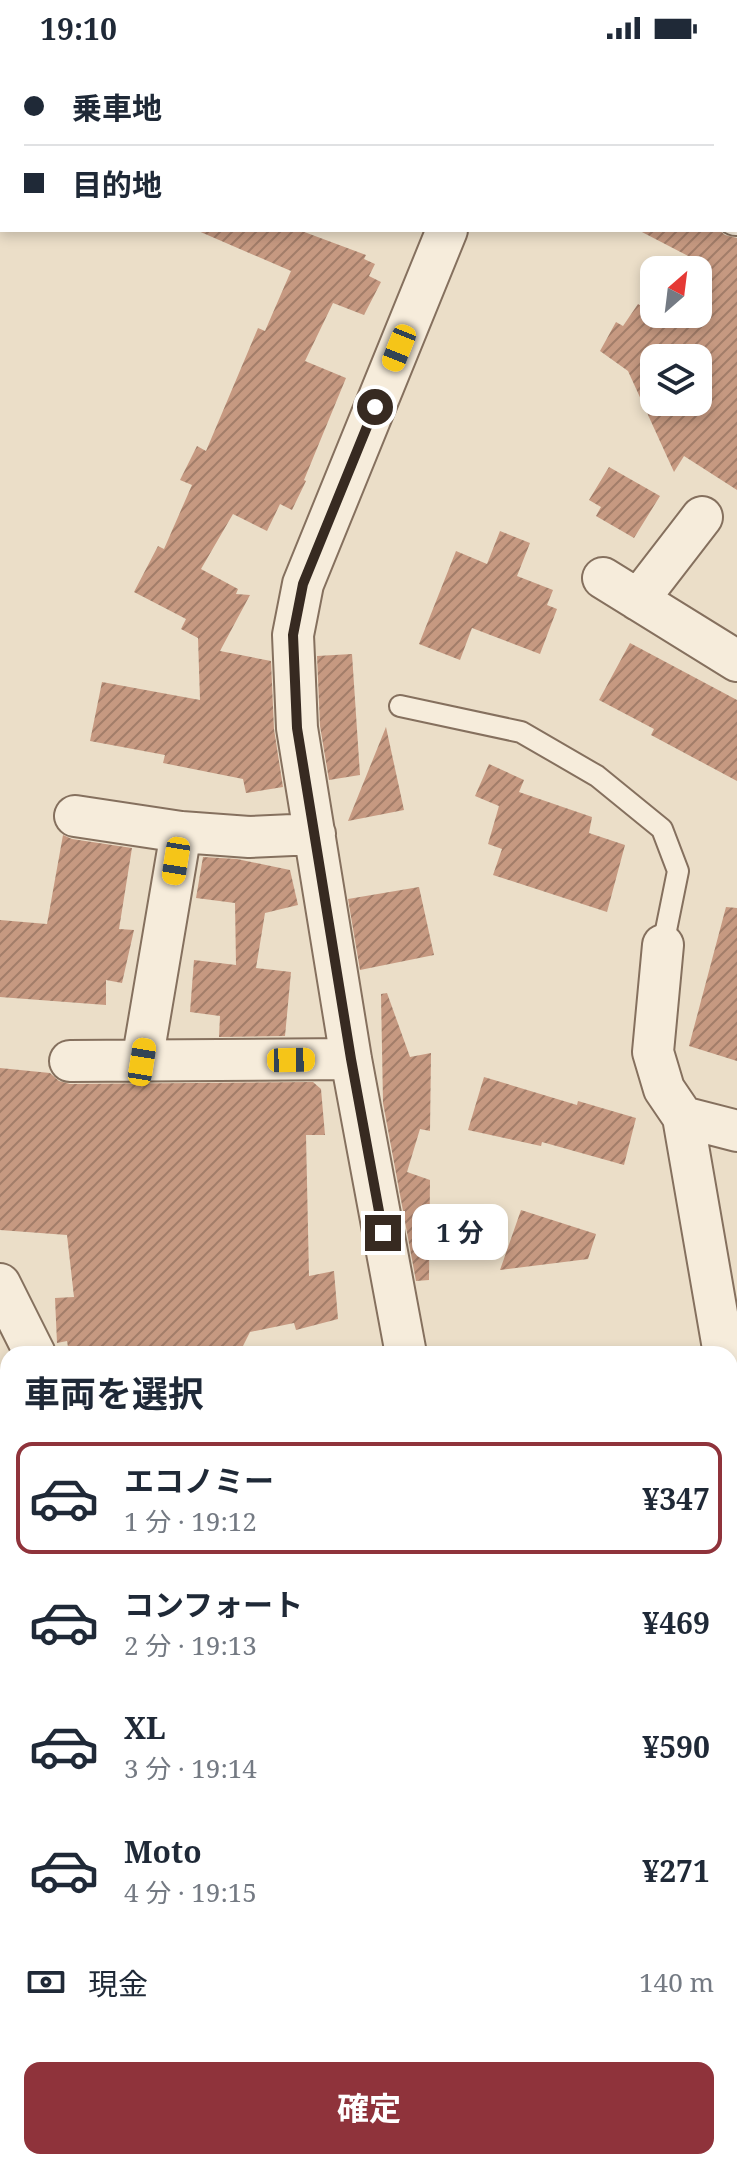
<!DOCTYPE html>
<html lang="ja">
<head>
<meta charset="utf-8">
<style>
	:root { --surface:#fff; --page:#f2f2f3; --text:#1f2937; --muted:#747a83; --line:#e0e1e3; --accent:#8f333b }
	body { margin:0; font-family:"Noto Serif","Noto Sans JP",serif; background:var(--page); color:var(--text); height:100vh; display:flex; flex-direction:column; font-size:30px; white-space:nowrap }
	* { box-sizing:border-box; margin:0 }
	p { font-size:26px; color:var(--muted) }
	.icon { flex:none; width:44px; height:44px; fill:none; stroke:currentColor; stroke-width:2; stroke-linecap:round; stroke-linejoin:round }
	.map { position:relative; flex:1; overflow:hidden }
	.details { position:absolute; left:0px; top:1290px; width:738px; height:824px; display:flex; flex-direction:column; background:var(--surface); border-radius:24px 24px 0 0; box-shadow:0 4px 12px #0003 }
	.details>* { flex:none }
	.banner { position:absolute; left:0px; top:0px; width:738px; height:176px; box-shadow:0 4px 12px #0003; display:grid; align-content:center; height:176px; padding:0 24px; background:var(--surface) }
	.needle { width:52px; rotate:28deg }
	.fabs { position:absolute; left:640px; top:200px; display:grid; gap:16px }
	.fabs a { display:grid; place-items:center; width:72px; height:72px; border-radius:16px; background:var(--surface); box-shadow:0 4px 12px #0003; font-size:40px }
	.end { position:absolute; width:36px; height:36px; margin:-18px; border:10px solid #372a21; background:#fff; box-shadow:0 0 0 4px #fff }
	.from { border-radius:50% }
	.bubble { position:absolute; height:56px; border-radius:16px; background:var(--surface); box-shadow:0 4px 12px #0003; font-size:26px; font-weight:700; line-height:56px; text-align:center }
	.car { position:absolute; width:24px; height:48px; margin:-24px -12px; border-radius:10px; box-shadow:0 0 6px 2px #0007; background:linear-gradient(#f5c518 24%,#345 0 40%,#f5c518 0 76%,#345 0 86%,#f5c518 0) }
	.banner b { display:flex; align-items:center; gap:28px; height:76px; font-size:30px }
	.banner b+b { border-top:2px solid var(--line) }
	.banner i { width:20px; height:20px; background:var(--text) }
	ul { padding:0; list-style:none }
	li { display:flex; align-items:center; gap:24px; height:112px; margin:0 16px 12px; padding:0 8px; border:4px solid transparent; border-radius:16px }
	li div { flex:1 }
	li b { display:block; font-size:30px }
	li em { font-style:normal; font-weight:700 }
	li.current { border-color:var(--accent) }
	li>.icon { width:72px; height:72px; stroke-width:1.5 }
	h2 { padding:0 24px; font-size:36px; line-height:96px }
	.pay { display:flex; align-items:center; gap:20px; height:88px; padding:0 24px; font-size:30px }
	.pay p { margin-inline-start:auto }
	.action { display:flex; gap:16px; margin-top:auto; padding:16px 24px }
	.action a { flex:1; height:92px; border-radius:16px; background:var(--accent); color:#fff; font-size:32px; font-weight:700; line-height:92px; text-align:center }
	.status { display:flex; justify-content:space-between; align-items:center; height:56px; padding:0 40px; background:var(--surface); direction:ltr }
	.status svg { height:22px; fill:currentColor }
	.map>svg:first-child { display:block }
	.building { fill:url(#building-hatch); fill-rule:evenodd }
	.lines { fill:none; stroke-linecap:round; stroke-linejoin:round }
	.lane-casing { stroke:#85705e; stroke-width:24 }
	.street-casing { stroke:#85705e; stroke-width:44 }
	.lane { stroke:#f6ecdb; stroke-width:20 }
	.street { stroke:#f6ecdb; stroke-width:40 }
	.route { stroke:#372a21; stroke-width:10 }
</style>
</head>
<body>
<div class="status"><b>19:10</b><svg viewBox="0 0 49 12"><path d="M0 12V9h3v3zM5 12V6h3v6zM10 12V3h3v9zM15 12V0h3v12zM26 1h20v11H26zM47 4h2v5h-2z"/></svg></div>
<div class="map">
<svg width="737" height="2114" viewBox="0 0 737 2114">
	<defs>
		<pattern id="building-hatch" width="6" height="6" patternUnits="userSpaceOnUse" patternTransform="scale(2)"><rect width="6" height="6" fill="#c69981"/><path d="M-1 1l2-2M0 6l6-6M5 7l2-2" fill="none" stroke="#a27d69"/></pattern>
	</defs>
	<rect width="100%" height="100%" fill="#ebdec8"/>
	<path class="building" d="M196,174H299L366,199L364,203L375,208L369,220L381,226L364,259L333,247L305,305L346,322L304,424L306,425L292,454L280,448L267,475L233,458L201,513L238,533L236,538L250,539L220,595L271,605L274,673L283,731L246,737L243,723L163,707L165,699L90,685L102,626L200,644L198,582L181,573L186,563L134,536L158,490L164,493L192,429L180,424L197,390L206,395L258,272L265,275L291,215Z
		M638,174H719L725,179L737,182V434L684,400L674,416L628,315L600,295L616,266L623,270L638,248L660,262L662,258H698V214H687L694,203ZM654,302H698V346H654Z
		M609,411L660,440L634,482L596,460L601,451L589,444Z
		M500,475L530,487L517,520L553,534L547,549L557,553L540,598L472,572L460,604L419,588L456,495L487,508Z
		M630,587L737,644V725L651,679L654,673L599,644Z
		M352,598L360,719L329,724L320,670L317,600Z
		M386,671L404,754L348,765Z
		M489,708L524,724L519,736L592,761L589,777L625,789L607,856L493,819L502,793L488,788L499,750L475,740Z
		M63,779L72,783L132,792L119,873L134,874L122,927L106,924V949L0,941V864L47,868Z
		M203,801L237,803L290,814L298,849L265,857L256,912L291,916L285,980L219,981L220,960L190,956L194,904L236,909L235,847L196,842Z
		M419,831L434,899L360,914L348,843Z
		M726,851L737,852V1005L689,990Z
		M387,937L410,1001L431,997L430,1075L420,1073L407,1116L430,1124L429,1224L416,1225L383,1047L381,938Z
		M0,1012L50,1017L59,1025L70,1028L313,1026L321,1033L325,1079H306L309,1220L334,1215L338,1263L296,1274L294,1267L250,1276L239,1298H162L165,1291L69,1297L67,1285L57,1287L55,1242L74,1241L67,1179L0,1174Z
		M484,1021L577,1049L578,1045L636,1062L624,1109L542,1086L541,1090L468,1074Z
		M521,1154L596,1178L588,1203L500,1214Z"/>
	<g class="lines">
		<defs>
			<path id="lane" d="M400,650L521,676L597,720L662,773L678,815L663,889"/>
			<path id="street" d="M507,0L509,2
				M736,159H737
				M603,522L737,605
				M638,544L702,461
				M75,760L181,776L249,781L315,778
				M663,889L653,996L664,1033L683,1061
				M70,1005L351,1003
				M142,1006L181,776
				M0,1228L35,1298
				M406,1298L351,1003L297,672L293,579L303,528L447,174
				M724,1298L683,1061L737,1075
				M730,1357L734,1395L730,1402
				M0,1367L8,1369
				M730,1677L737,1686
				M407,2114L408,2106
				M544,2114L546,2106"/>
		</defs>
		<use href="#lane" class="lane-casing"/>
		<use href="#street" class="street-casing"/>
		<use href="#lane" class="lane"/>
		<use href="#street" class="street"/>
	</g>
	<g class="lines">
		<path class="route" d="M375,351L303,528L293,579L297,672L351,1003L383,1177"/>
	</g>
</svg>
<div class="fabs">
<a><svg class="needle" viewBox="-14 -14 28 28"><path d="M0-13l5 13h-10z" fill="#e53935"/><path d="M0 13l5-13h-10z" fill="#747a83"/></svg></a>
<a><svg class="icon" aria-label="layers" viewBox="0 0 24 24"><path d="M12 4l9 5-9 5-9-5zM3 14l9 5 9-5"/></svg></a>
</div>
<i class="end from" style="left:375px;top:351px"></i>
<i class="end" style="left:383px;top:1177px"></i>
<div class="bubble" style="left:412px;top:1148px;width:96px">1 分</div>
<i class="car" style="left:399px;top:292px;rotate:202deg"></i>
<i class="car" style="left:176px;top:805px;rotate:189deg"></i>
<i class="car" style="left:291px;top:1004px;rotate:89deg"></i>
<i class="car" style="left:142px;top:1006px;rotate:9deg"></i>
<div class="banner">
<b><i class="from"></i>乗車地</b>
<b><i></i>目的地</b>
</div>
<section class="details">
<h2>車両を選択</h2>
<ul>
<li class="current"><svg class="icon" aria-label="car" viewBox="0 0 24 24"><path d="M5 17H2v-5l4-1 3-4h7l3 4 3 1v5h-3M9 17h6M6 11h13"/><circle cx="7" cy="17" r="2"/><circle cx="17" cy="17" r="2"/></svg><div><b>エコノミー</b><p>1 分 · 19:12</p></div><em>¥347</em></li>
<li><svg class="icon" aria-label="car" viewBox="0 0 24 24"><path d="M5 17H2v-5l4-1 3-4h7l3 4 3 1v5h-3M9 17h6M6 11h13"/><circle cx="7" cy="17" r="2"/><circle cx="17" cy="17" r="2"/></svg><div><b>コンフォート</b><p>2 分 · 19:13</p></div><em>¥469</em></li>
<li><svg class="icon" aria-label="car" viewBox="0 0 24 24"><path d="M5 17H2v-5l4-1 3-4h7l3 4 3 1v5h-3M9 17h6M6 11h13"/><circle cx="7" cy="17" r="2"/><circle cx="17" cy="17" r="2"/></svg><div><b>XL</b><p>3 分 · 19:14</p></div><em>¥590</em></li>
<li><svg class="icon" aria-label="car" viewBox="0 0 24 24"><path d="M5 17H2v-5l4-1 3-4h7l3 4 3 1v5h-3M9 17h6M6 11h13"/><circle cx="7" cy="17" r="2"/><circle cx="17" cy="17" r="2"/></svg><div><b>Moto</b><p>4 分 · 19:15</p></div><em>¥271</em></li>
</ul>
<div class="pay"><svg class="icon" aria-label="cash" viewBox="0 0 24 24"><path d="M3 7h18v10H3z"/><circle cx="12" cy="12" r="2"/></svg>現金<p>140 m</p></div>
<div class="action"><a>確定</a></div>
</section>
</div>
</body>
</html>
